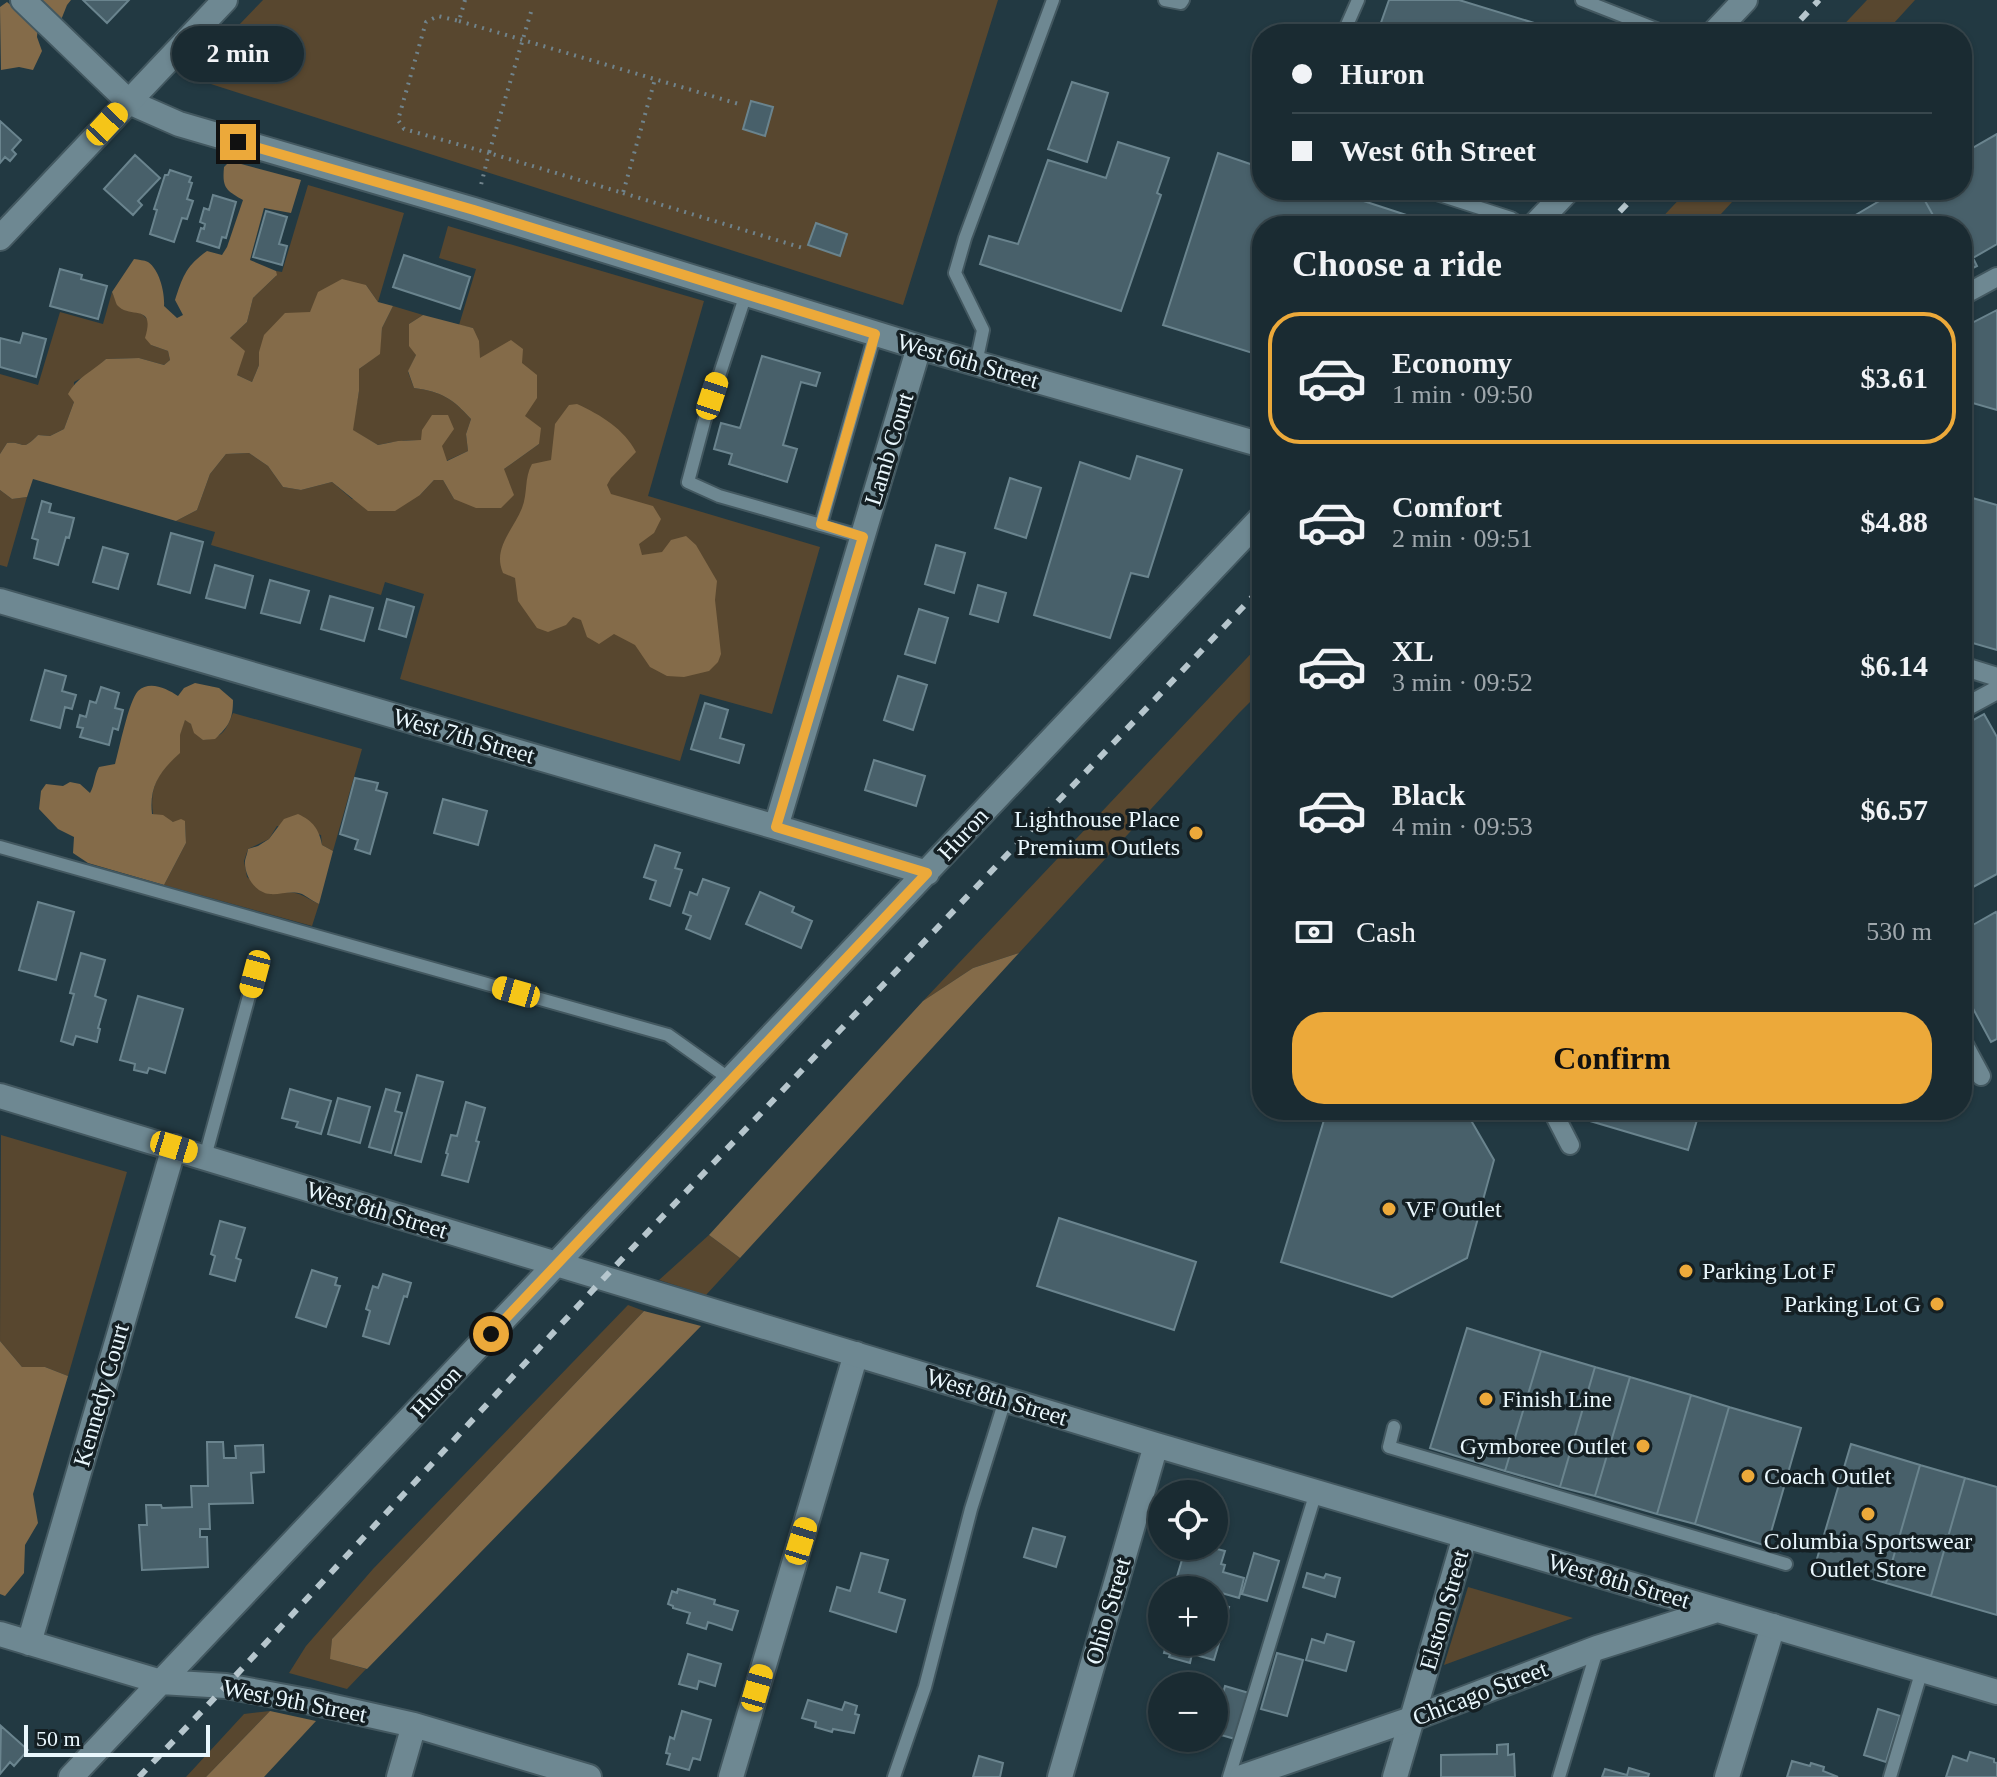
<!DOCTYPE html>
<html lang="en">
<head>
<meta charset="utf-8">
<style>
	:root { --surface:#1a2b32; --page:#23333a; --text:#f1f3f6; --muted:#9fa7ac; --line:#38474d; --accent:#eca93a }
	body { margin:0; font-family:Georgia,serif; background:var(--page); color:var(--text); height:100vh; display:flex; flex-direction:column; font-size:30px; white-space:nowrap }
	* { box-sizing:border-box; margin:0 }
	p { font-size:26px; color:var(--muted) }
	.icon { flex:none; width:44px; height:44px; fill:none; stroke:currentColor; stroke-width:2; stroke-linecap:round; stroke-linejoin:round }
	.map { position:relative; flex:1; overflow:hidden }
	.drawer { position:absolute; left:1252px; top:216px; width:720px; height:904px; display:flex; flex-direction:column; background:var(--surface); border-radius:32px; box-shadow:0 2px 6px #0004,0 0 0 2px var(--line) }
	.drawer>* { flex:none }
	.top-card { position:absolute; left:1252px; top:24px; width:720px; height:176px; border-radius:32px; box-shadow:0 2px 6px #0004,0 0 0 2px var(--line); display:grid; align-content:center; height:176px; padding:0 40px; background:var(--surface) }
	.fabs { position:absolute; left:1148px; top:1480px; display:grid; gap:16px }
	.fabs a { display:grid; place-items:center; width:80px; height:80px; border-radius:50%; background:var(--surface); box-shadow:0 2px 6px #0004,0 0 0 2px var(--line); font-size:40px }
	.scale { position:absolute; left:24px; bottom:20px; width:186px; box-sizing:border-box; padding-left:8px; border:4px solid #e9f7fd; border-top:0; font-size:22px; line-height:28px; white-space:nowrap; color:#e9f7fd; -webkit-text-stroke:6px #141f23; paint-order:stroke }
	.end { position:absolute; width:36px; height:36px; margin:-18px; border:10px solid #eca93a; background:#111; box-shadow:0 0 0 4px #111 }
	.from { border-radius:50% }
	.bubble { position:absolute; height:56px; border-radius:28px; background:var(--surface); box-shadow:0 2px 6px #0004,0 0 0 2px var(--line); font-size:26px; font-weight:600; line-height:56px; text-align:center }
	.car { position:absolute; width:24px; height:48px; margin:-24px -12px; border-radius:10px; box-shadow:0 0 6px 2px #0007; background:linear-gradient(#f5c518 24%,#345 0 40%,#f5c518 0 76%,#345 0 86%,#f5c518 0) }
	.top-card b { display:flex; align-items:center; gap:28px; height:76px; font-size:30px }
	.top-card b+b { border-top:2px solid var(--line) }
	.top-card i { width:20px; height:20px; background:var(--text) }
	ul { padding:0; list-style:none }
	li { display:flex; align-items:center; gap:24px; height:132px; margin:0 16px 12px; padding:0 24px; border:4px solid transparent; border-radius:32px }
	li div { flex:1 }
	li b { display:block; font-size:30px }
	li em { font-style:normal; font-weight:600 }
	li.on { border-color:var(--accent) }
	li>.icon { width:72px; height:72px; stroke-width:1.5 }
	h2 { padding:0 40px; font-size:36px; line-height:96px }
	.pay { display:flex; align-items:center; gap:20px; height:88px; padding:0 40px; font-size:30px }
	.pay p { margin-inline-start:auto }
	.primary-button { display:flex; gap:16px; margin-top:auto; padding:16px 40px }
	.primary-button a { flex:1; height:92px; border-radius:32px; background:var(--accent); color:#111; font-size:32px; font-weight:600; line-height:92px; text-align:center }
	.map>svg:first-child { display:block }
	.green { fill:#58472f }
	.forest { fill:#846b49 }
	.building { fill:#48606a; stroke:#6a848e; stroke-width:2 }
	.lines { fill:none; stroke-linecap:round; stroke-linejoin:round }
	.service-casing { stroke:#435860; stroke-width:16 }
	.pedestrian-casing { stroke:#435860; stroke-width:22 }
	.minor-casing { stroke:#435860; stroke-width:28 }
	.tertiary-casing { stroke:#435860; stroke-width:28 }
	.path { stroke:#70838b; stroke-width:4; stroke-dasharray:2 6; stroke-linecap:butt }
	.service { stroke:#6e8892; stroke-width:12 }
	.pedestrian { stroke:#6e8892; stroke-width:18 }
	.minor { stroke:#6e8892; stroke-width:24 }
	.tertiary { stroke:#6e8892; stroke-width:24 }
	.rail { stroke:#b6c6cd; stroke-width:6; stroke-dasharray:10 10; stroke-linecap:butt }
	.route { stroke:#eca93a; stroke-width:10 }
	.poi-dot { fill:#eca93a; stroke:#141f23; stroke-width:3 }
	.labels { text-anchor:middle; stroke-width:7; stroke-linejoin:round; paint-order:stroke }
	.street-label { font-size:24px; fill:#e9f7fd; stroke:#141f23 }
	.poi-label { font-size:24px; fill:#e9f7fd; stroke:#141f23; text-anchor:start }
</style>
</head>
<body>
<div class="map">
<svg width="1997" height="1777" viewBox="0 0 1997 1777">
	<rect width="100%" height="100%" fill="#223942"/>
	<path class="green" d="M263,0H998L903,305L189,77Z
		M1867,0H1915L1884,34H1835Z
		M308,185L404,213L378,302L366,285L310,312L259,352V365L252,382L237,375L230,338L247,322L253,298L276,276V271L282,272Z
		M1688,190H1743L1710,226H1654Z
		M448,226L704,301L648,496L820,547L772,714L700,694L680,761L400,679L424,594L385,582L381,595L211,545L215,532L176,521L197,510L210,474L226,454L249,453L268,466L283,487L301,490L332,482L352,499L420,495L434,480H443L454,499L504,469L539,444L524,416L479,358L473,328L459,325L476,269L439,258Z
		M112,292C123,322 135,303 147,319C151,325 151,337 151,345L168,351L170,360L164,365L139,358L106,359L91,373L74,382V402L64,429L50,436L38,435C20,453 26,441 7,443L0,454V374L38,385L60,312L103,324Z
		M393,306L423,315L409,324L416,355L408,372L414,388C442,392 452,398 471,419L466,434L468,451L446,461L441,446C415,438 404,440 378,445L352,430L359,391V369L379,354L382,328Z
		M0,490L12,499L27,497L7,567L0,565Z
		M1262,642V690L1239,713L1019,953L973,968L923,1001Z
		M233,713L362,749L333,851L322,845L321,835L277,826L269,839L248,849L244,861L247,877L269,894C278,893 289,891 299,894C305,896 312,901 319,904L312,926L164,885L186,843L185,822H173L153,814C149,786 159,771 179,753L180,734L185,719L191,724L203,740C223,738 226,730 233,713Z
		M1,1135L127,1172L68,1376L45,1367H22L0,1341Z
		M709,1235L740,1258L706,1295L659,1280Z
		M628,1305L644,1311L332,1639L331,1659L366,1669L347,1689L289,1673L306,1646L373,1569Z
		M1468,1587L1573,1618L1444,1665Z
		M270,1711L206,1777H186L244,1714Z"/>
	<path class="forest" d="M32,0H71L67,5L61,20L38,25L37,37L42,51L33,70L19,67L1,70L0,7L7,2L20,13Z
		M230,161L301,180L291,213L264,208L250,260L276,271L277,275L253,298L247,322L230,338L245,351L237,375L252,382L259,365V352L264,335L285,313L310,312L318,292L342,279L366,285L378,302L393,306L382,328L380,354L359,369V391L353,430L378,445L398,441L421,440L422,430L432,415H448L454,429L442,446L447,461L468,451L466,434L471,419C452,398 442,392 414,388L408,371L416,355L409,346V324L423,315L473,328L479,341L480,358L511,340L523,349L522,363L537,375V398L525,416L541,428L539,444L504,469L514,495L501,508H476L454,499L443,480H434L420,495L395,511H368L332,482L301,490L283,487L268,466L249,453L226,454L210,474L197,510L176,521L33,479L27,497L12,499L0,490V454L7,443C26,441 20,453 38,435L50,436L64,429L74,402L68,394C76,378 93,371 106,359L139,358L164,365L170,360L168,351L151,345L145,338C156,302 130,320 117,305C116,303 113,294 112,292L134,259C139,260 144,260 148,262C160,270 165,294 164,306L177,318L183,315L175,300C183,276 186,266 207,251L222,255L227,247L243,200C226,190 222,188 224,167Z
		M577,404C601,415 624,429 636,452L611,478L607,485L611,494L653,506L661,519L654,533L639,544L642,555L662,552L671,540L686,536L696,545L717,581L715,600L721,654L718,662L709,671L684,677L667,676L650,667L635,645L614,634L599,644L587,637L581,620L573,617L566,625L548,632L537,628L518,601L515,578L503,573C492,548 514,529 522,508C528,493 524,478 532,464L551,460L555,424L569,405Z
		M195,683L219,688L233,700C233,719 229,726 215,739L203,740L194,733L191,724L185,720L180,735V753C160,771 149,786 152,814L163,815L173,822L181,819L185,821L186,843L164,885L88,863L73,853L74,837L58,829L39,809L41,791L46,784L63,786L70,782L80,784L90,793C95,784 94,776 99,767L115,764C119,750 129,700 138,691C150,680 167,689 178,696L184,688Z
		M298,814C313,821 319,829 322,845L333,851L319,904C312,901 308,897 302,894C291,890 280,895 270,894C255,893 244,875 245,861C245,860 248,851 248,849L258,846L269,839L284,819Z
		M1019,953L740,1258L709,1235L923,1001L973,968Z
		M644,1311L701,1326L367,1669L330,1659L332,1639Z
		M0,1341L22,1367H45L68,1376L33,1494L38,1523L25,1545L24,1573L5,1596L0,1594Z
		M270,1711L316,1721L264,1777H206Z"/>
	<path class="building" d="M83,0H129L107,23Z
		M1389,0H1459L1570,34H1377Z
		M1072,82L1108,93L1087,162L1048,149Z
		M751,101L773,107L765,136L743,129Z
		M0,121L21,140L12,150L16,154L10,161L5,157L0,163Z
		M1997,134V244L1973,258L1977,266L1965,272L1962,266V226H1939L1919,190H1962V154Z
		M1118,142L1169,158L1157,193L1161,195L1121,311L980,264L989,236L1018,244L1048,160L1106,178Z
		M1218,153L1262,168V190H1330L1440,226H1262V356L1163,325Z
		M135,155L160,178L138,201L142,205L133,215L104,189Z
		M170,170L191,177L189,182L192,183L187,199L193,201L187,219L182,218L174,242L150,234L157,210L154,209L165,175H168Z
		M1898,190H1919L1939,226H1837Z
		M213,195L236,202L226,238L222,237L219,248L197,241L201,228L204,229L205,224L200,222L204,208L209,210Z
		M266,211L287,217L279,244L287,246L282,265L253,257Z
		M816,223L847,234L840,256L808,245Z
		M404,255L470,277L460,309L393,287Z
		M60,269L82,275L81,279L107,286L98,319L50,306Z
		M1997,310V410L1962,400V328Z
		M23,333L46,339L36,377L0,367V338L20,343Z
		M762,356L820,373L816,386L801,382L783,445L797,449L787,482L729,464L732,454L714,449L721,423L740,428Z
		M1137,456L1182,470L1148,577L1131,573L1110,638L1034,615L1080,462L1130,479Z
		M1010,478L1041,488L1026,538L995,528Z
		M1962,495L1997,505V650L1962,640Z
		M42,501L51,504L49,512L74,518L69,538L66,537L58,565L34,558L38,540L32,538Z
		M171,533L203,542L190,593L158,584Z
		M936,545L965,553L954,593L925,584Z
		M103,547L128,554L118,589L93,582Z
		M215,565L253,576L245,608L206,598Z
		M270,580L309,591L300,623L261,613Z
		M978,585L1006,593L998,622L970,614Z
		M330,596L373,608L364,641L321,629Z
		M387,599L414,607L406,637L379,629Z
		M919,609L948,618L935,663L905,654Z
		M45,670L66,676L62,691L76,695L72,709L65,707L60,728L31,720Z
		M898,676L927,685L913,730L884,720Z
		M101,687L119,693L115,708L123,710L118,730L113,728L109,745L80,737L83,728L77,727L80,715L86,717L90,701L96,703Z
		M705,703L728,710L720,738L744,745L739,763L691,749Z
		M1984,714L1997,737V874L1962,893V726Z
		M874,760L925,776L916,806L865,790Z
		M355,778L378,783L376,790L387,793L370,854L355,849L358,840L340,834Z
		M443,799L487,811L478,845L434,833Z
		M655,845L680,853L675,868L682,870L670,906L650,899L656,881L644,877Z
		M703,879L729,888L710,939L686,929L691,916L683,913L690,892L697,895Z
		M760,892L794,907L792,912L812,921L801,948L746,924Z
		M38,902L74,912L56,980L19,970Z
		M1962,909L1971,926L1996,912L1997,914V1039L1991,1042L1962,988Z
		M81,953L105,960L95,996L106,1000L98,1028L100,1029L97,1042L76,1036L73,1045L61,1041L74,994L70,993Z
		M138,996L183,1009L165,1073L149,1068L147,1073L134,1070L135,1064L120,1060Z
		M417,1075L443,1082L421,1162L395,1155Z
		M290,1089L331,1101L321,1134L296,1127L298,1122L282,1118Z
		M386,1089L400,1093L395,1111L402,1113L391,1153L369,1147Z
		M338,1098L370,1107L360,1143L328,1134Z
		M466,1102L485,1108L476,1141L479,1142L468,1182L442,1175L448,1154L446,1153L451,1135L457,1136Z
		M1327,1110H1465L1494,1160L1467,1258L1392,1297L1281,1262Z
		M1564,1110H1700L1688,1150L1563,1113Z
		M1059,1218L1196,1262L1174,1330L1037,1286Z
		M220,1221L245,1228L236,1258L241,1260L235,1281L210,1274L215,1256L211,1254Z
		M312,1270L337,1278L335,1285L340,1286L326,1327L296,1317Z
		M383,1274L411,1283L407,1297L404,1296L389,1344L363,1336L370,1311L366,1309L373,1286L378,1288Z
		M1467,1328L1541,1351L1505,1471L1430,1448Z
		M1541,1351L1595,1367L1560,1487L1505,1471Z
		M1595,1367L1630,1377L1595,1496L1560,1487Z
		M1630,1377L1691,1395L1657,1514L1595,1496Z
		M1691,1395L1729,1407L1695,1524L1657,1514Z
		M1729,1407L1801,1428L1767,1546L1695,1524Z
		M207,1442H223L224,1458H236L235,1446L263,1445L264,1472L251,1473L253,1503L209,1504L210,1529H200V1537H207L208,1567L142,1570L139,1525H147L146,1505H161L162,1508L192,1507L191,1486H208Z
		M1851,1444L1920,1465L1886,1583L1816,1562Z
		M1920,1465L1965,1478L1931,1596L1886,1583Z
		M1965,1478L1997,1487V1615L1931,1596Z
		M1033,1528L1065,1537L1056,1567L1024,1557Z
		M1205,1546L1225,1551L1221,1564L1225,1565L1223,1572L1244,1578L1239,1598L1176,1580L1184,1553L1202,1558Z
		M861,1553L888,1560L879,1592L905,1600L896,1632L830,1611L837,1587L850,1591Z
		M1254,1553L1279,1561L1267,1601L1242,1594Z
		M1307,1573L1324,1578L1326,1574L1340,1578L1335,1597L1303,1587Z
		M678,1589L715,1600L714,1604L738,1611L732,1630L708,1622L706,1629L687,1623L690,1613L673,1608V1606L668,1604L672,1591L677,1593Z
		M1214,1603L1229,1607L1223,1627L1214,1625Z
		M1214,1630L1222,1633L1214,1660L1192,1654L1190,1663L1169,1657L1170,1654L1164,1653L1167,1642H1214Z
		M1327,1634L1354,1642L1346,1671L1306,1660L1312,1639L1324,1643Z
		M1277,1653L1303,1660L1287,1716L1261,1709Z
		M688,1654L721,1664L715,1686L699,1681L697,1689L679,1684Z
		M1225,1686L1249,1693L1235,1739L1214,1733V1726Z
		M808,1700L842,1710L845,1702L857,1706L855,1714L859,1715L854,1733L833,1729L832,1732L815,1727L816,1722L802,1718Z
		M1878,1709L1900,1716L1886,1762L1864,1755Z
		M682,1711L711,1720L700,1760L693,1758L689,1770L667,1764L670,1754L666,1753L670,1737L674,1739Z
		M1,1726L28,1750L14,1766L10,1762L0,1774Z
		M1508,1744V1755L1514,1754L1515,1777H1441V1755L1497,1754V1745Z
		M1970,1752L1994,1759V1762L1997,1763V1777H1946L1953,1756L1967,1761Z
		M979,1756L1003,1763L1000,1777H973Z
		M1792,1761L1810,1766L1811,1763L1824,1767L1823,1771L1838,1777H1787Z
		M1629,1768L1649,1774L1648,1777H1602L1605,1769L1627,1775Z"/>
	<g class="lines">
		<defs>
			<path id="service" d="M1165,0L1181,3L1183,0
				M1582,0L1669,34
				M1343,34L1358,0
				M1424,190L1511,218L1523,226
				M746,294L704,422L688,482L719,496L863,537
				M976,363L983,330L955,273L965,238L1053,0
				M821,524L875,334
				M0,847L668,1035L731,1080
				M205,1157L255,974
				M1394,1427L1389,1447L1786,1564
				M894,1777L925,1687L971,1509L1005,1400
				M1229,1777L1316,1492
				M1559,1777L1597,1650
				M1890,1777L1922,1670"/>
			<path id="pedestrian" d="M1962,296L1997,277
				M1962,666L1997,677
				M1962,709L1997,690
				M1962,1041L1981,1076
				M1552,1110L1570,1145"/>
			<path id="minor" d="M23,0L129,102L179,124L474,210L919,347L1262,445
				M1713,34L1745,0
				M1534,226L1568,190
				M0,601L776,827L927,873
				M776,827L919,347
				M0,1634L161,1682L226,1686L307,1701L414,1725L589,1777
				M29,1643L174,1147
				M71,1777L1262,517
				M399,1777L414,1725
				M731,1777L856,1354
				M1395,1777L1465,1536
				M1727,1777L1773,1626"/>
			<path id="tertiary" d="M0,238L225,0
				M0,1096L1156,1445L1997,1692
				M1060,1777L1156,1445
				M1242,1777L1414,1718L1597,1648L1717,1610"/>
		</defs>
		<use href="#service" class="service-casing"/>
		<use href="#pedestrian" class="pedestrian-casing"/>
		<use href="#minor" class="minor-casing"/>
		<use href="#tertiary" class="tertiary-casing"/>
		<path class="path" d="M465,0L459,21L438,16L426,22L398,120L404,129L489,153L480,189
			M531,12L489,153L623,193L655,79
			M459,21L742,105
			M623,193L806,249"/>
		<use href="#service" class="service"/>
		<use href="#pedestrian" class="pedestrian"/>
		<use href="#minor" class="minor"/>
		<use href="#tertiary" class="tertiary"/>
		<path class="rail" d="M1787,34L1819,0
			M1606,226L1640,190
			M139,1777L226,1686L604,1278L1262,587"/>
	</g>
	<g class="lines">
		<path class="route" d="M238,142L474,210L875,334L821,524L863,537L776,827L927,873L491,1334"/>
	</g>
	<g class="poi-dot">
		<circle cx="1196" cy="833" r="8"/>
		<circle cx="1389" cy="1209" r="8"/>
		<circle cx="1686" cy="1271" r="8"/>
		<circle cx="1937" cy="1304" r="8"/>
		<circle cx="1486" cy="1399" r="8"/>
		<circle cx="1643" cy="1446" r="8"/>
		<circle cx="1748" cy="1476" r="8"/>
		<circle cx="1868" cy="1514" r="8"/>
	</g>
	<g class="labels">
		<g class="street-label">
			<text transform="translate(968 361) rotate(16)" y="8">West 6th Street</text>
			<text transform="translate(889 449) rotate(-73)" y="8">Lamb Court</text>
			<text transform="translate(464 736) rotate(16)" y="8">West 7th Street</text>
			<text transform="translate(963 834) rotate(-47)" y="8">Huron</text>
			<text transform="translate(377 1210) rotate(17)" y="8">West 8th Street</text>
			<text transform="translate(436 1392) rotate(-47)" y="8">Huron</text>
			<text transform="translate(101 1395) rotate(-74)" y="8">Kennedy Court</text>
			<text transform="translate(997 1397) rotate(17)" y="8">West 8th Street</text>
			<text transform="translate(1619 1581) rotate(16)" y="8">West 8th Street</text>
			<text transform="translate(1444 1610) rotate(-74)" y="8">Elston Street</text>
			<text transform="translate(1108 1611) rotate(-74)" y="8">Ohio Street</text>
			<text transform="translate(1480 1693) rotate(-21)" y="8">Chicago Street</text>
			<text transform="translate(295 1701) rotate(11)" y="8">West 9th Street</text>
		</g>
		<g class="poi-label">
			<text x="1180" y="827" text-anchor="end">Lighthouse Place<tspan x="1180" dy="28">Premium Outlets</tspan></text>
			<text x="1405" y="1217">VF Outlet</text>
			<text x="1702" y="1279">Parking Lot F</text>
			<text x="1921" y="1312" text-anchor="end">Parking Lot G</text>
			<text x="1502" y="1407">Finish Line</text>
			<text x="1627" y="1454" text-anchor="end">Gymboree Outlet</text>
			<text x="1764" y="1484">Coach Outlet</text>
			<text x="1868" y="1549" text-anchor="middle">Columbia Sportswear<tspan x="1868" dy="28">Outlet Store</tspan></text>
		</g>
	</g>
</svg>
<div class="fabs">
<a><svg class="icon" aria-label="locate" viewBox="0 0 24 24"><circle cx="12" cy="12" r="6"/><path d="M12 2v4M12 18v4M2 12h4M18 12h4"/></svg></a>
<a>+</a>
<a>−</a>
</div>
<div class="scale">50 m</div>
<i class="end from" style="left:491px;top:1334px"></i>
<i class="end" style="left:238px;top:142px"></i>
<div class="bubble" style="left:172px;top:26px;width:132px">2 min</div>
<i class="car" style="left:107px;top:124px;rotate:43deg"></i>
<i class="car" style="left:712px;top:396px;rotate:18deg"></i>
<i class="car" style="left:255px;top:974px;rotate:195deg"></i>
<i class="car" style="left:516px;top:992px;rotate:286deg"></i>
<i class="car" style="left:174px;top:1147px;rotate:107deg"></i>
<i class="car" style="left:801px;top:1541px;rotate:17deg"></i>
<i class="car" style="left:757px;top:1688px;rotate:16deg"></i>
<div class="top-card">
<b><i class="from"></i>Huron</b>
<b><i></i>West 6th Street</b>
</div>
<section class="drawer">
<h2>Choose a ride</h2>
<ul>
<li class="on"><svg class="icon" aria-label="car" viewBox="0 0 24 24"><path d="M5 17H2v-5l4-1 3-4h7l3 4 3 1v5h-3M9 17h6M6 11h13"/><circle cx="7" cy="17" r="2"/><circle cx="17" cy="17" r="2"/></svg><div><b>Economy</b><p>1 min · 09:50</p></div><em>$3.61</em></li>
<li><svg class="icon" aria-label="car" viewBox="0 0 24 24"><path d="M5 17H2v-5l4-1 3-4h7l3 4 3 1v5h-3M9 17h6M6 11h13"/><circle cx="7" cy="17" r="2"/><circle cx="17" cy="17" r="2"/></svg><div><b>Comfort</b><p>2 min · 09:51</p></div><em>$4.88</em></li>
<li><svg class="icon" aria-label="car" viewBox="0 0 24 24"><path d="M5 17H2v-5l4-1 3-4h7l3 4 3 1v5h-3M9 17h6M6 11h13"/><circle cx="7" cy="17" r="2"/><circle cx="17" cy="17" r="2"/></svg><div><b>XL</b><p>3 min · 09:52</p></div><em>$6.14</em></li>
<li><svg class="icon" aria-label="car" viewBox="0 0 24 24"><path d="M5 17H2v-5l4-1 3-4h7l3 4 3 1v5h-3M9 17h6M6 11h13"/><circle cx="7" cy="17" r="2"/><circle cx="17" cy="17" r="2"/></svg><div><b>Black</b><p>4 min · 09:53</p></div><em>$6.57</em></li>
</ul>
<div class="pay"><svg class="icon" aria-label="cash" viewBox="0 0 24 24"><path d="M3 7h18v10H3z"/><circle cx="12" cy="12" r="2"/></svg>Cash<p>530 m</p></div>
<div class="primary-button"><a>Confirm</a></div>
</section>
</div>
</body>
</html>
